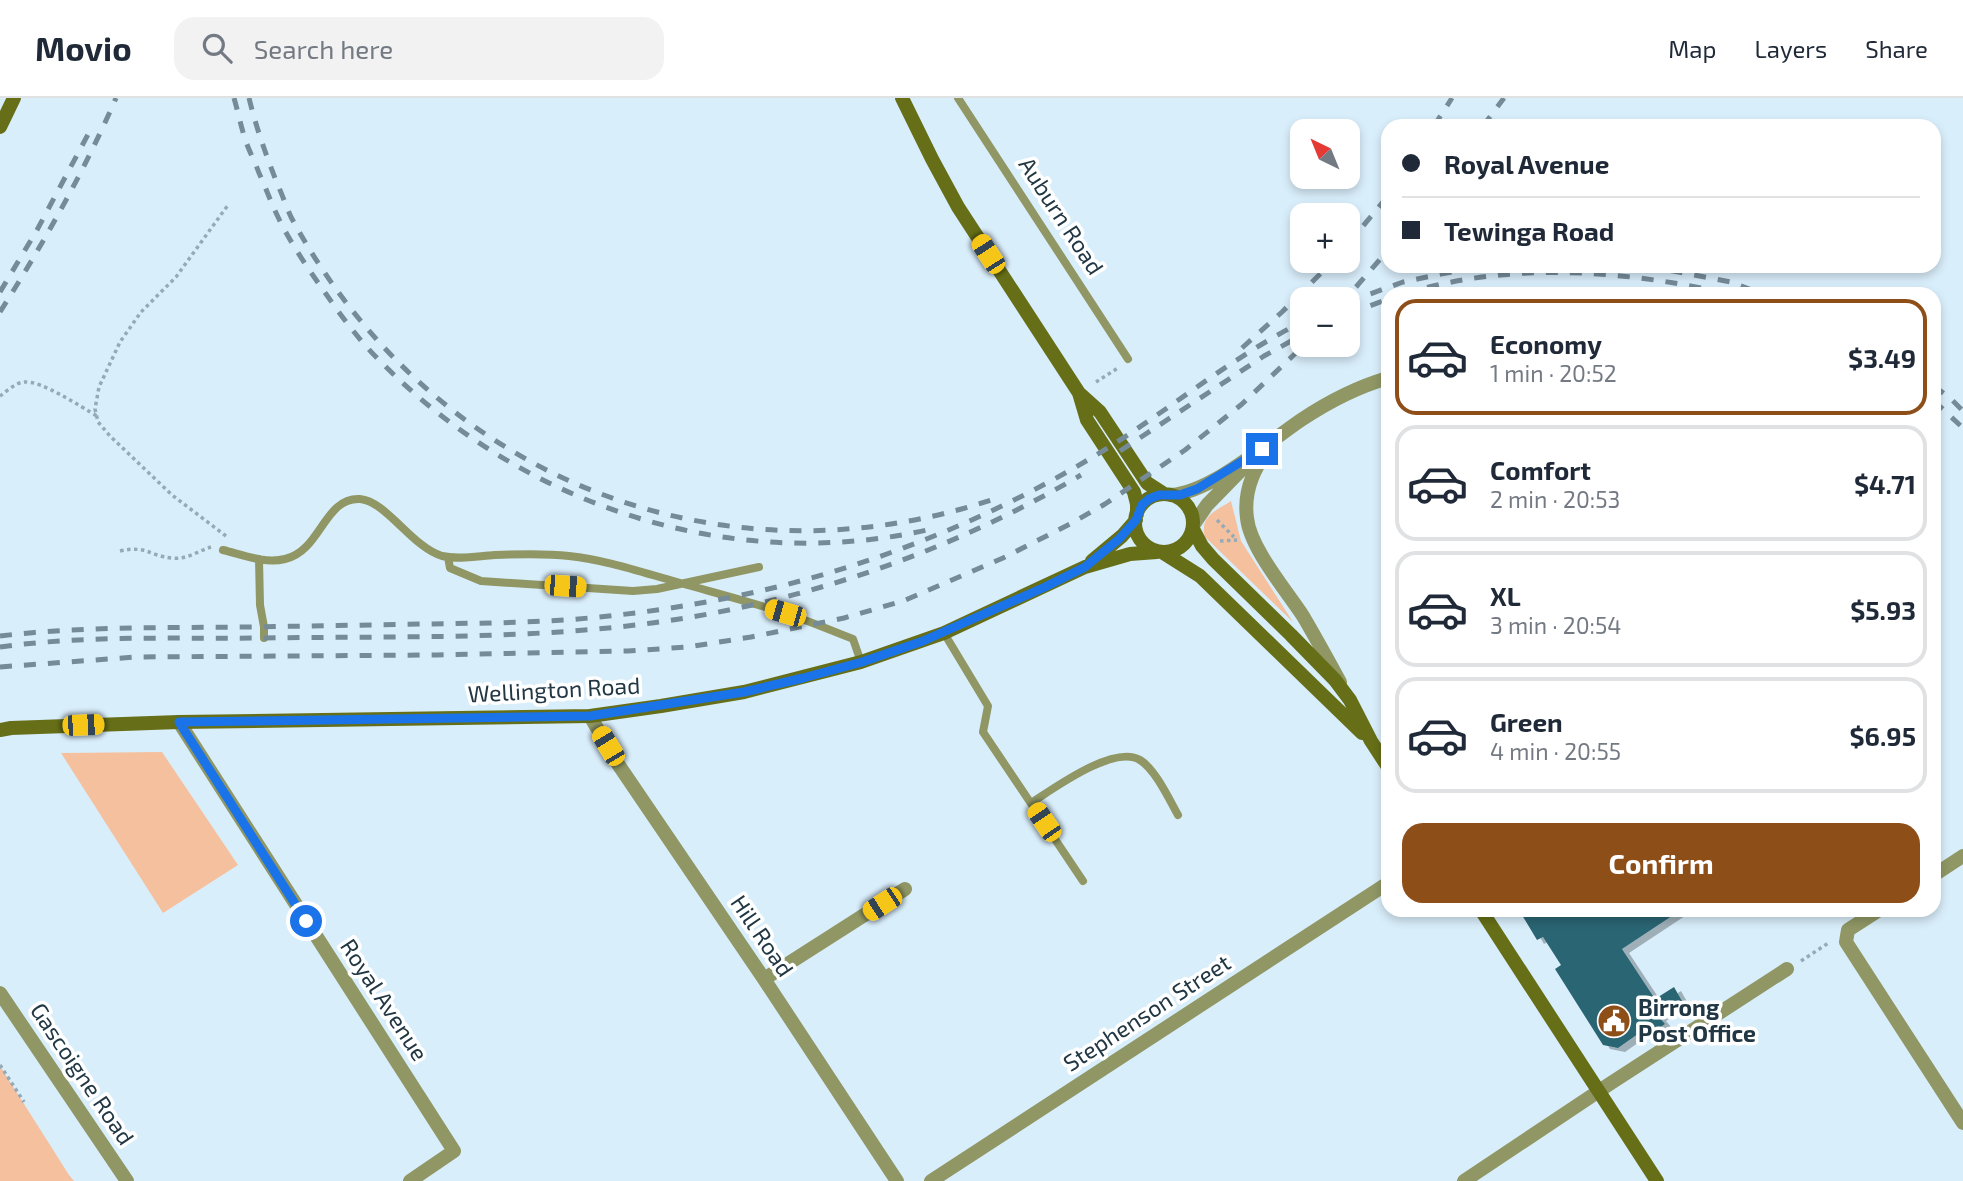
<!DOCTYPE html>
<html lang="en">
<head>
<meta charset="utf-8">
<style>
	:root { --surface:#fff; --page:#f2f2f3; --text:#1f2937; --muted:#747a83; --line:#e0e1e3; --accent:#8e4e18 }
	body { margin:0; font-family:"Exo 2",sans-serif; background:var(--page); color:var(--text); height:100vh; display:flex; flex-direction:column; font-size:26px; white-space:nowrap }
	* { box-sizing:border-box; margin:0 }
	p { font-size:23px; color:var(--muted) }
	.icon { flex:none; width:38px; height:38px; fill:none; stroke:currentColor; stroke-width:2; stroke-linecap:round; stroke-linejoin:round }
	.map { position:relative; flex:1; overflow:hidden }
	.drawer { position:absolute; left:1381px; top:189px; width:560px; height:630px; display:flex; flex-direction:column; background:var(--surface); border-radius:21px; box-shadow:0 4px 10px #0003 }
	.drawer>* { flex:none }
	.guide { position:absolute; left:1381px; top:21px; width:560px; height:154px; border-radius:21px; box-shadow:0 4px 10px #0003; display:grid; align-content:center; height:154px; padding:0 21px; background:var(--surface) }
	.needle { width:46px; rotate:317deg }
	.buttons { position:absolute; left:1290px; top:21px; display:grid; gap:14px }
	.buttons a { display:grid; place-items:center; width:70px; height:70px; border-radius:14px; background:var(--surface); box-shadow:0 4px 10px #0003; font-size:35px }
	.end { position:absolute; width:32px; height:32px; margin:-16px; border:9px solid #1a73e8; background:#fff; box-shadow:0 0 0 4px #fff }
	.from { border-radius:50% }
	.car { position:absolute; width:21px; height:42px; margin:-21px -10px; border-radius:9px; box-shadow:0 0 5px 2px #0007; background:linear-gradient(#f5c518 24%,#345 0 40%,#f5c518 0 76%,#345 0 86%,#f5c518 0) }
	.guide b { display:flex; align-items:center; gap:24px; height:66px; font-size:26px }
	.guide b+b { border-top:2px solid var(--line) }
	.guide i { width:18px; height:18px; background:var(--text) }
	ul { padding:12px 0 0; list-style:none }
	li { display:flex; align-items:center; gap:21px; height:116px; margin:0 14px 10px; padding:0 7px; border:4px solid var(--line); border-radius:21px }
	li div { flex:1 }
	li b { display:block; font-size:26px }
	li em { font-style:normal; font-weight:700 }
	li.on { border-color:var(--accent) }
	li>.icon { width:63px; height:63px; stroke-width:1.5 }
	.cta { display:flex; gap:14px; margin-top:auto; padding:14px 21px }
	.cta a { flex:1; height:80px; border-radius:21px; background:var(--accent); color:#fff; font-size:28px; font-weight:700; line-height:80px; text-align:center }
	header { display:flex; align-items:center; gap:42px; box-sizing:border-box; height:98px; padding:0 35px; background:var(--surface); border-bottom:2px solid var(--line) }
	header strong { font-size:33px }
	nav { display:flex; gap:38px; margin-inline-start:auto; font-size:24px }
	.search { width:490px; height:63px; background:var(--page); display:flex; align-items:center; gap:18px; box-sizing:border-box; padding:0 24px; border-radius:21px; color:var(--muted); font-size:26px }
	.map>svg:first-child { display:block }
	.green { fill:#f5c09d }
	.building { fill:#2c6573; filter:url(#shadow) }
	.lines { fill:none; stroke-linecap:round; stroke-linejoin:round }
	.path { stroke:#95aab7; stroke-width:3.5; stroke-dasharray:3.5 3.5; stroke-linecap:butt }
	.lane { stroke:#909765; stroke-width:8 }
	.street { stroke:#909765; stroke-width:14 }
	.secondary { stroke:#666f17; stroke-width:14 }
	.rail { stroke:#758b98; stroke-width:5; stroke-dasharray:12 12; stroke-linecap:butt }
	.route { stroke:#1a73e8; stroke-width:9 }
	.labels { text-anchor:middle; stroke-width:7; stroke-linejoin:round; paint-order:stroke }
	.street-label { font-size:23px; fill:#213744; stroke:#fff }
	.poi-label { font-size:23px; font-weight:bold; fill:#213744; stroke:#fff; text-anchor:start }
</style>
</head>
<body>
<header>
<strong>Movio</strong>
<div class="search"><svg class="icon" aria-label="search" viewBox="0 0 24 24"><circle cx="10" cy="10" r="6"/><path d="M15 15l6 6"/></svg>Search here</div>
<nav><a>Map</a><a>Layers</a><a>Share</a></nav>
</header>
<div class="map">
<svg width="1963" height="1083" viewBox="0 0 1963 1083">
	<defs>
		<filter id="shadow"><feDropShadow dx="7" dy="4" stdDeviation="0" flood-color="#0004"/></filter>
	</defs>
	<rect width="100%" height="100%" fill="#d9eefb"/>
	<path class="green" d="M1231,403L1241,443L1293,524L1205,439C1199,418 1216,413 1231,403Z
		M162,654L238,767L163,815L61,655Z
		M0,968L69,1077L74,1083H0Z"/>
	<path class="building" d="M1519,812H1681L1622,851L1655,901L1674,889L1682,903L1659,919L1665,926L1651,936L1645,931L1618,950L1603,947L1555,871L1561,867L1543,839L1537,842Z"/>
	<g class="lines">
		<path class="path" d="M1096,284L1118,270
			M0,298C7,293 15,285 24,284C41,282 81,309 97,318
			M1217,422L1234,439
			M226,438L172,397L110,338L98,324L95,311L99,289L120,244L141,214L176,179L228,107
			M1220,443L1237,442
			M120,453C146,447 150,458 172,460C186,462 198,453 211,449
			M1801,863L1830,844
			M0,967L24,1004"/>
		<path class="lane" d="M958,0L1128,261
			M223,452C243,457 265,466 285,461C321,453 324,399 360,401C386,403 412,449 442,458C459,462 478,458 495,457C519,456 544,455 569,458C606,462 641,474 677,484C712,494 748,503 784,515C807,522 830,532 853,541L861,564
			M448,459L450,470L481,483L633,493L657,491L759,469
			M259,461L260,507L264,529V540
			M944,535L988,608L983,634L1083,783
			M1031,705C1053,691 1114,646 1140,662C1155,671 1169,701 1178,717"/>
		<path class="street" d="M1272,345C1256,368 1243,390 1247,420C1250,450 1286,492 1303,518C1316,540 1328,562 1340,584
			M1171,397C1212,394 1267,345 1301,322C1328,304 1357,289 1388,280
			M1194,426L1207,407L1246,367
			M590,618L618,666L764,881L897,1083
			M179,624L454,1053L410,1083
			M1934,777L1963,758
			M1879,812L1848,832L1846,844L1963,1025
			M764,881L905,791
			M0,895L127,1083
			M931,1083L1388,785
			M1464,1083L1611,985L1787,871"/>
		<path class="secondary" d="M902,0L932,61L958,109L1079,295L1087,322L1134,394L1137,406V416
			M0,29L14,0
			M1080,296L1100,314L1147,385L1164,396
			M1135 425a29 29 0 1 1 58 0a29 29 0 1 1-58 0Z
			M1193,431L1202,448L1213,461L1291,537L1335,582L1350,602L1371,643L1388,669
			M1162,454L1200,478L1362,635
			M1092,463L1122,438L1136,422
			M0,632L11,630L179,624L590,618L661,608L744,594L861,564L944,535L1085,469L1130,456L1157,454
			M1481,812L1657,1083"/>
		<path class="rail" d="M234,0C238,14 241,28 245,41C249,53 255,64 259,75C266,90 271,105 278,119C291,146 309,172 326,196C342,219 359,242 379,262C521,407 727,476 927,432
			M249,0C256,29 266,57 277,85C282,96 286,108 291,119C430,378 718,495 997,400
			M1434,28L1452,0
			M1483,28L1504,0
			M1348,146L1388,98
			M1647,168L1731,184L1762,196
			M1356,189L1388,152
			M0,194L37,132L92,29
			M1404,196C1510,163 1623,172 1730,196
			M1348,204L1403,184L1480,168
			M0,214C43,146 84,74 116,0
			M1348,216L1388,201
			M1242,250L1282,214L1333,163
			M1934,288L1951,301L1963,313
			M1934,303L1963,330
			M1120,353L1264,258L1302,237
			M0,538C82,528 165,530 248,529C308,528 367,527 427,526C484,525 542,525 599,519C700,509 800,488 895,453C972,425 1048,388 1117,344C1179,304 1236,257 1302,224
			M0,549C86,537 175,541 262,540C391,538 523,542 652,525C802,505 950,454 1081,377
			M0,569L135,559L437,557L628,553L688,549L751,539L844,520L903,503L1003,460L1070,426L1105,406L1185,352L1242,306L1301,250"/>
	</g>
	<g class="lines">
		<path class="route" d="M306,823L179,624L590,618L744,594L803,580L862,564L923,543L1045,489L1085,469L1119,441L1136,422L1142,407L1149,401L1159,397H1180L1197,391L1262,351"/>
	</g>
	<defs>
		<symbol id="civic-disc" viewBox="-11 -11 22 22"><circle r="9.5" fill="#8e4e18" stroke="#fff"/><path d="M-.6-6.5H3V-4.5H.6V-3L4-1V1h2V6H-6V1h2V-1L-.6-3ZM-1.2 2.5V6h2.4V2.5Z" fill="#fff"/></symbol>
	</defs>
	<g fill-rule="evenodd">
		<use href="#civic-disc" x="1595" y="904" width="38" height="38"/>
	</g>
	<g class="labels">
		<g class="street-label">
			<text transform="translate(1061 118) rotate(57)" y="8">Auburn Road</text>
			<text transform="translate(554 592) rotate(-3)" y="8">Wellington Road</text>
			<text transform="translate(762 838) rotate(56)" y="8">Hill Road</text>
			<text transform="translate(384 902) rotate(57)" y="8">Royal Avenue</text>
			<text transform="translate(1147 915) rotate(-33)" y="8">Stephenson Street</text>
			<text transform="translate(82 976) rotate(56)" y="8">Gascoigne Road</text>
		</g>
		<g class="poi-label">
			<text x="1638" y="918">Birrong<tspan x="1638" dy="26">Post Office</tspan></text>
		</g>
	</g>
</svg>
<div class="buttons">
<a><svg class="needle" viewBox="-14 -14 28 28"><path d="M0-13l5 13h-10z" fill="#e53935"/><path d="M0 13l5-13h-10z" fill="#747a83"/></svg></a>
<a>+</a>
<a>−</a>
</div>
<i class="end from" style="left:306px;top:823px"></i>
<i class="end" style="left:1262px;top:351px"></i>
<i class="car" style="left:988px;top:156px;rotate:327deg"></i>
<i class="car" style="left:565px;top:488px;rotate:94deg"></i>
<i class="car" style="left:785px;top:515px;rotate:286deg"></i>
<i class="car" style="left:83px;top:627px;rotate:88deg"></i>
<i class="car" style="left:608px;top:648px;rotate:329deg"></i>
<i class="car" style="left:1044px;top:724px;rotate:326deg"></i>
<i class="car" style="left:882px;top:806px;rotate:237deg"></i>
<div class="guide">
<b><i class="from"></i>Royal Avenue</b>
<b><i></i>Tewinga Road</b>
</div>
<section class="drawer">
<ul>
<li class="on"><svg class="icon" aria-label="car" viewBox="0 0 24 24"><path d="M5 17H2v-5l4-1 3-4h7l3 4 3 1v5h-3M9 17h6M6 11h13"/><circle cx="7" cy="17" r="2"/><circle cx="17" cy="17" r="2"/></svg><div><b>Economy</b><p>1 min · 20:52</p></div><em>$3.49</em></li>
<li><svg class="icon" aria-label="car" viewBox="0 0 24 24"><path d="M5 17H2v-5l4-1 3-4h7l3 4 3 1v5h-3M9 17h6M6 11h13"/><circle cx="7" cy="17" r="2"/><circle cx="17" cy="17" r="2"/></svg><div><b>Comfort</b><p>2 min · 20:53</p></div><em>$4.71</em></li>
<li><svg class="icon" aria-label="car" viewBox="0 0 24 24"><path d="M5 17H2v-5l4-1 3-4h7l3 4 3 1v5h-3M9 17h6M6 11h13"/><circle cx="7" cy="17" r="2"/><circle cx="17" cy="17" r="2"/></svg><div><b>XL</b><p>3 min · 20:54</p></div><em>$5.93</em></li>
<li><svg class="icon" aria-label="car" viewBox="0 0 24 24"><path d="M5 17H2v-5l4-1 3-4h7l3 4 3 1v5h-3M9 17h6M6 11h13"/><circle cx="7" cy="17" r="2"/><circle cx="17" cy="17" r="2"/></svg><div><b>Green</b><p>4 min · 20:55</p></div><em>$6.95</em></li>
</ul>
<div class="cta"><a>Confirm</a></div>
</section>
</div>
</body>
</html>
